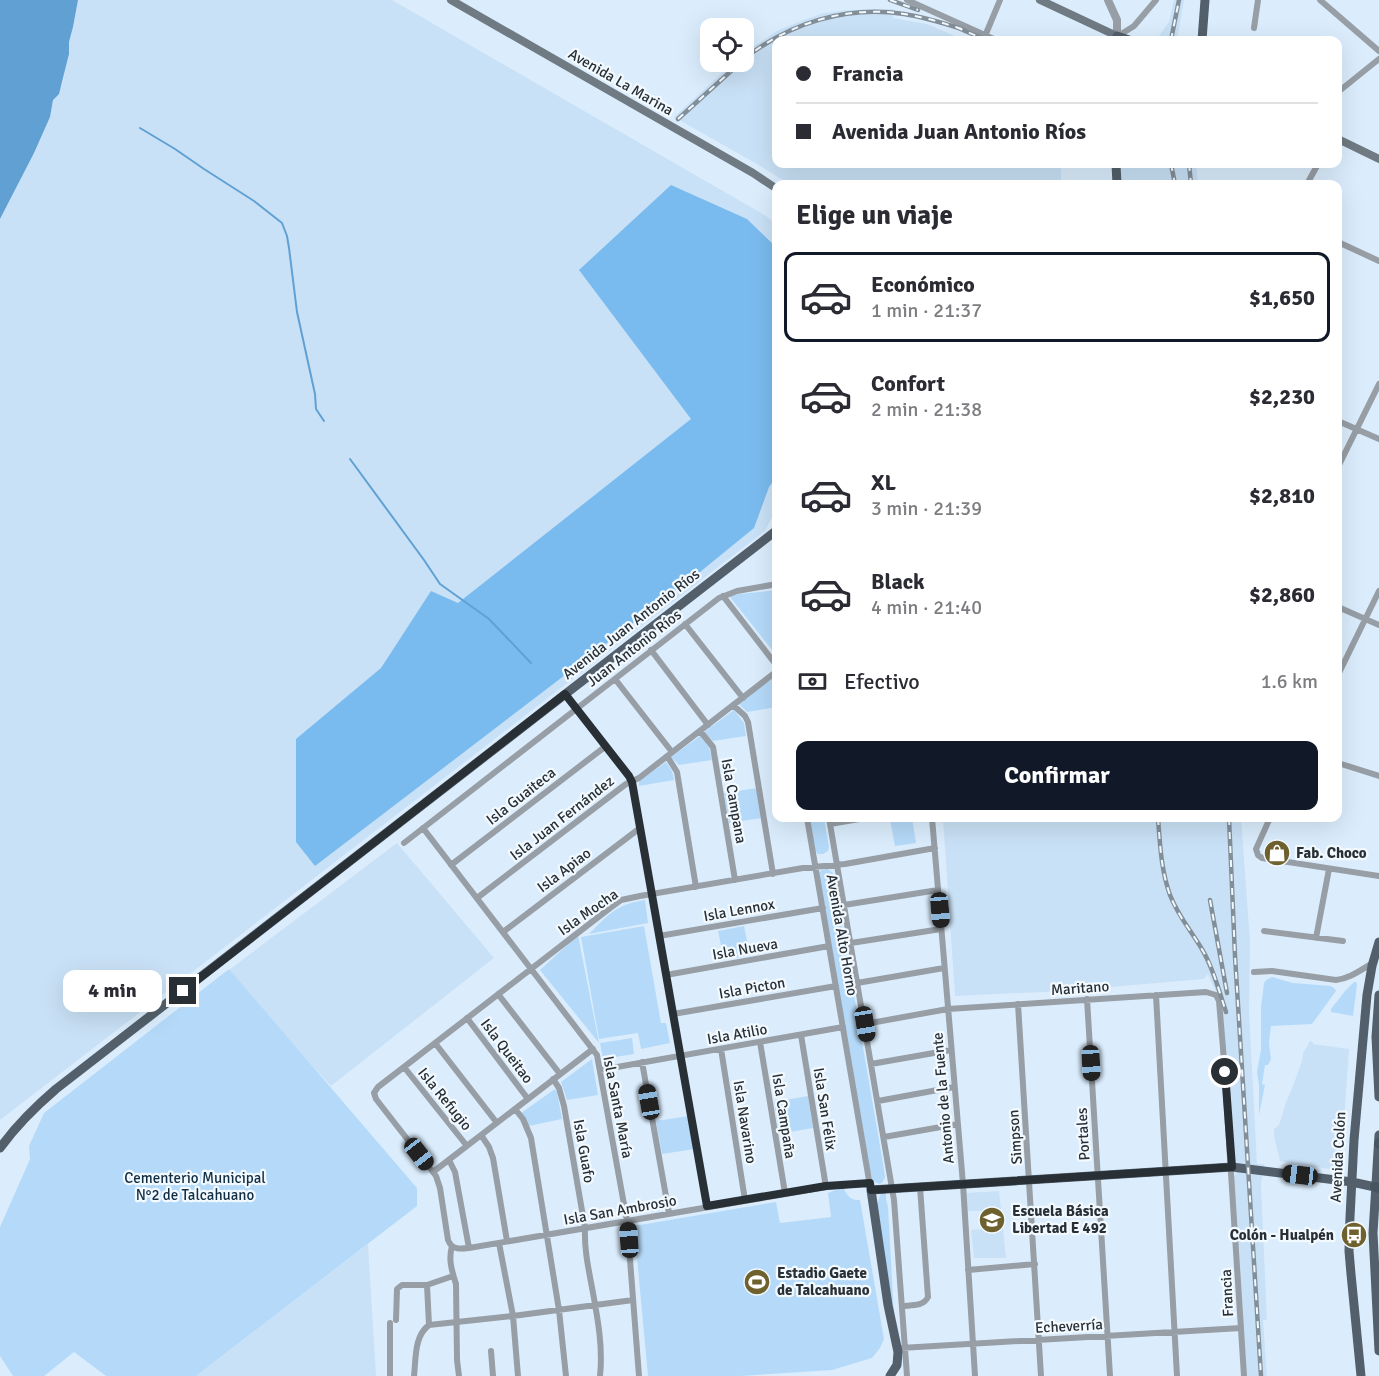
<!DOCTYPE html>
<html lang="es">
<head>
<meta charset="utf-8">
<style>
	:root { --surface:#fff; --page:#f2f2f3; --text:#2b2b33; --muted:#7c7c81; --line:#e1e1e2; --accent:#111827 }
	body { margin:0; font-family:Signika,sans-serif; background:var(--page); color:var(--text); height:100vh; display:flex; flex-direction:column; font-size:22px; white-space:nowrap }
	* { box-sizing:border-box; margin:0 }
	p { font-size:20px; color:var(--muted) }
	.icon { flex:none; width:33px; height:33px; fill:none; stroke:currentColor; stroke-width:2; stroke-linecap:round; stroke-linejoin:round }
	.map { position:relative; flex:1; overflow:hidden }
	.sheet { position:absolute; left:772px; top:180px; width:570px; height:642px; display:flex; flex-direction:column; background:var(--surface); border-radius:12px; box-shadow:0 6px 24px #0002 }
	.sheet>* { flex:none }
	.top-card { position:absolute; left:772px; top:36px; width:570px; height:132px; border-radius:12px; box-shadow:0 6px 24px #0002; display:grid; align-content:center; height:132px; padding:0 24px; background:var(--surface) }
	.tools { position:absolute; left:700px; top:18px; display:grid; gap:12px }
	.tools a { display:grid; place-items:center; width:54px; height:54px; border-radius:12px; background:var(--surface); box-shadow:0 6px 24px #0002; font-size:30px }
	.end { position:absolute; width:27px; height:27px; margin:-14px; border:8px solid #293035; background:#fff; box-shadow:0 0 0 3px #fff }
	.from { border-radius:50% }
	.bubble { position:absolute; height:42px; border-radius:12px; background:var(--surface); box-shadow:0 6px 24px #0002; font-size:20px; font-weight:700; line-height:42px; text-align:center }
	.car { position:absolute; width:18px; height:36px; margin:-18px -9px; border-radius:8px; box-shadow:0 0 4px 2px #0007; background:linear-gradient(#222 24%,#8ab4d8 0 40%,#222 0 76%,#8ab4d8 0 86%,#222 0) }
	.top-card b { display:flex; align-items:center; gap:21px; height:57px; font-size:22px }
	.top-card b+b { border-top:2px solid var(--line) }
	.top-card i { width:15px; height:15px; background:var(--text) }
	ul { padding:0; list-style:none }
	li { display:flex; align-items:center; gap:18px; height:90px; margin:0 12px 9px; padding:0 12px; border:3px solid transparent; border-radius:12px }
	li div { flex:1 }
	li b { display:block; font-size:22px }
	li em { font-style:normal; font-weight:700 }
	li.active { border-color:var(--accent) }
	li>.icon { width:54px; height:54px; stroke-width:1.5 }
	h2 { padding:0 24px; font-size:27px; line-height:72px }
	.pay { display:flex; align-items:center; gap:15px; height:66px; padding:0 24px; font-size:22px }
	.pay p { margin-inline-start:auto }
	.cta { display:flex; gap:12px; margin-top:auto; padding:12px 24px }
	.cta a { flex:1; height:69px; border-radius:12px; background:var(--accent); color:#fff; font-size:24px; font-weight:700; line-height:69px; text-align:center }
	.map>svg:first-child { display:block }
	.built { fill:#c9e1f6 }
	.green { fill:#b5daf9 }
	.forest { fill:#7abbef }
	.water { fill:#60a0d3 }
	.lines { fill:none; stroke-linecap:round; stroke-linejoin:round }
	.stream { stroke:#60a0d3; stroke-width:2 }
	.minor { stroke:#979ea5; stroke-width:6 }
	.tertiary { stroke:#979ea5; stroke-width:8 }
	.secondary { stroke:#6f7a83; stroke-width:8 }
	.primary { stroke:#53606b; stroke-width:9 }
	.trunk { stroke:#475560; stroke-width:10 }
	.rail-casing { stroke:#828f99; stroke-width:4.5 }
	.rail { stroke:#f2f9ff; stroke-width:2; stroke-dasharray:7; stroke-linecap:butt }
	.route { stroke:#293035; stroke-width:8 }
	.labels { text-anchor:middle; stroke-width:4.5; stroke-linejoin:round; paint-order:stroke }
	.street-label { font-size:15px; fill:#293035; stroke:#f2f9ff }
	.poi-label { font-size:15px; font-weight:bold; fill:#293035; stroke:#f2f9ff; text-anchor:start }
	.park-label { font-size:15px; fill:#122e43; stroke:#f2f9ff }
</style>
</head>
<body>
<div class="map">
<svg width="1379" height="1376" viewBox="0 0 1379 1376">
	<rect width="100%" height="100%" fill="#dbedfd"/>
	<path class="built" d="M78,0H392L766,216L777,225V507L765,531L0,1120V219L34,153L50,117L53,100L62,85L69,54V42L73,27Z
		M1174,0H1184L1177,40H1156L1169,22Z
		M894,9L893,18L927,24L964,40H777V164H1061V184H789L762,167L674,117L734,62H744V53L777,31L806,19L824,13L848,10Z
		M1120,164H1196L1198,184H1121Z
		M943,818H1241L1250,941L1249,1013L1257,1164H1264L1261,1184L1267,1320H1263L1267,1376H1246L1234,1177L1236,1174L1235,1165L1232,1160L1217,995L1208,974L1204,979L1064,991L955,996Z
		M397,843L494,958L331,1086L296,1048L229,970Z
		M1310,1041L1313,1042V1044L1349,1049L1341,1164L1335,1170L1280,1161L1274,1136V1129L1279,1125L1286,1102L1293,1086L1302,1061L1303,1053Z
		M999,1191L1006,1258H974L971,1230L983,1229L982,1211H967L966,1193Z
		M368,1244L376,1376H196Z"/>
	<path class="green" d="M777,590V656L730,597L731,595Z
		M775,676L777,707L747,712L739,704Z
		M734,710L744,723L746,736L713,741L704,732Z
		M700,736L709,747L712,760L679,765L671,757Z
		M666,762L672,771L674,780L639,786V781Z
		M757,788L762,818L729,823L724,793Z
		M809,818H824L829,847L828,851L823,854H818L815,851Z
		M899,818H912L916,843L895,846L890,819Z
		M825,869H828L833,873L884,1169L885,1177L882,1183L879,1184L873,1181L870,1171L819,873L821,870Z
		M645,900L648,923L589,934C609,914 615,905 645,900Z
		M644,926L661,1023H666L670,1043L641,1049L638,1033L599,1039L581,937Z
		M744,926L750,955L724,960L718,931Z
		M578,935L599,1043L540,970Z
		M229,969L417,1188V1206L196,1376H106L74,1352L44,1376H13L0,1356V1227L30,1159L29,1146L44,1113Z
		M1272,977L1293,983L1331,986L1335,989L1336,991L1312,1024L1271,1026L1269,1043L1271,1059L1268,1065H1265L1262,1084L1265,1085L1259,1115V1085L1257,1072L1261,1050V1007L1264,983L1266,980Z
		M1354,982H1356L1357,985L1353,1016L1331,1012V1009L1345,991Z
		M632,1038L634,1054L603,1059L600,1043Z
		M592,1059L598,1095L567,1100L561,1082Z
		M555,1089L557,1092L562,1119L529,1126L521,1113Z
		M808,1096L813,1128L779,1134L774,1102Z
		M689,1116L695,1149L662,1154L656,1121Z
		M843,1187C847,1195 850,1201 860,1200L884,1339L880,1348L872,1358L832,1370L741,1376H648L634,1226L776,1202L780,1223L831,1217L828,1193Z
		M886,1190V1199L888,1207L894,1315L877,1205L880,1195Z"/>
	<path class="forest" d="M671,185L747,219L777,248V476L769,487L754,528L700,572L315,866L296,842V739L381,668L431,591L458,603L691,419L579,270Z"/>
	<path class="water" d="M0,0H78L73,27L69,42V54L59,94L53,100L50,117L34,153L0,219Z"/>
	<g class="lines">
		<path class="stream" d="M140,128L175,149L204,169L254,201L282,223L287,236L289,248L297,312L315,394L316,409L324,421
			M350,459L424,560L440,584L489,619L531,663"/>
		<path class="minor" d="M907,0L996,40
			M1320,0L1379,51
			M1254,28L1258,0
			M985,36L1000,0
			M1118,36L1134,26L1156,0
			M1338,92L1379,59
			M1215,184H1216
			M1307,184L1318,164
			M1338,242L1379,261
			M1338,421L1379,439
			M1338,467L1379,384
			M723,596L777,666
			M1338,607L1379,625
			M685,624L743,698
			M651,650L708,725
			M1338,675L1379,591
			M615,679L672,752
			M565,694L629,776L632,781L707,1206
			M733,705L745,716L748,722L773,874
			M700,731L713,747L735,880
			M667,756L677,772L696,887
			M1338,763L1379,776
			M807,818L870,1186
			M829,818L894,1200L907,1376
			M932,818L963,1184L975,1376
			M1270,818L1256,849L1258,855L1262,858L1379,876
			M830,824L865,818
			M423,828L597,1055L627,1221L639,1376
			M404,843L719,598L737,591L777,584
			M451,865L606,746
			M477,898L626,784L639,778L777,671
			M844,905L938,890
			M1264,931L1343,941
			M503,932L640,828
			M659,936L823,908
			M1316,938L1329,869
			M851,943L941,929
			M1254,972L1272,971L1336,980C1351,978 1360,970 1373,963
			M666,975L829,946
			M857,983L944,968
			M498,994L560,1074
			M1156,995L1177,1376
			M1087,999L1110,1376
			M1018,1004L1041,1376
			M673,1014L836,986
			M467,1018L528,1099
			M865,1024L948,1009L1206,992L1216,995L1219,1001L1223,1048L1244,1376
			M801,1035L826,1187
			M760,1042L785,1193
			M435,1043L497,1123
			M721,1049L745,1200
			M642,1062L669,1213
			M871,1064L951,1050
			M404,1067L467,1146
			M600,1070L843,1027
			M553,1079L559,1088L564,1106L585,1228C584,1250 589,1271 593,1293C598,1320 603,1348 600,1376
			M878,1101L954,1087
			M515,1109L523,1119L531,1138L559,1310L566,1376
			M481,1135L489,1147L493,1158L507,1241
			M884,1137L958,1124
			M449,1160L455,1172L469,1248
			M433,1172L593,1049
			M870,1183L826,1187L469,1248C460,1249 452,1250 448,1240L440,1188L436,1176L376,1099L374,1093L378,1087L610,908L621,900L640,896L803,868L845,864L935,848
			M499,1243L513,1316L518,1376
			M452,1246C448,1260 452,1271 456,1284L457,1360L459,1376
			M968,1270L1035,1264
			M427,1285L429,1325
			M902,1306C911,1305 923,1307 928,1297L920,1187
			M396,1320L397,1289L402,1285H427L453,1276
			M901,1348L1241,1328
			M491,1351L493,1376
			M390,1376V1323
			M414,1376C416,1359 414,1336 429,1325L513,1316L633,1300"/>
		<path class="tertiary" d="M1108,0L1117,20V36"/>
		<path class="secondary" d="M451,0L753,173L777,189
			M1040,0L1117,36
			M1338,139L1379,159"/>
		<path class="primary" d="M1116,40L1117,36L1129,40
			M1202,40L1205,0
			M1116,164L1117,184
			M1379,995L1376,1037L1379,1097
			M1379,1135L1373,1233L1379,1351
			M0,1148C16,1126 35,1107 56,1089L777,530
			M890,1376L897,1365L898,1352L888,1305L871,1190L1232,1167L1352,1182L1375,1187
			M1361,1376L1351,1274L1349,1251L1350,1217L1354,1140L1367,995L1372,966L1379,942"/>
		<path class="trunk" d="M1379,1143V1144
			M1375,1187L1379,1188"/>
		<defs>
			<path id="rail" d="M890,0L918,10
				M956,27L986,40
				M1171,40L1179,0
				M744,59C789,23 847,5 904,14C924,17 943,23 962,29
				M678,119L741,62
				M1171,164L1175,184
				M1189,164L1191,184
				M1158,818C1160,844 1161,870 1170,895C1178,916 1192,932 1203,951C1214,970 1219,991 1226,1012
				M1229,818L1235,956L1261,1376
				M1210,900L1227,993"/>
		</defs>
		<use href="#rail" class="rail-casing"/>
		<use href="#rail" class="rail"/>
	</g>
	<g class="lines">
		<path class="route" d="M183,991L565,694L629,776L632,782L707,1206L826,1186L870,1183L871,1190L1232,1167L1225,1072"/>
	</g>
	<defs>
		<symbol id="shop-disc" viewBox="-11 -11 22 22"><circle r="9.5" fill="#6e612e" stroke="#f2f9ff"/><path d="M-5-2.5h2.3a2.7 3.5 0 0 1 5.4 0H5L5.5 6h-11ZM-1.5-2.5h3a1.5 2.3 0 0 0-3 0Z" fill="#fff"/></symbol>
		<symbol id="school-disc" viewBox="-11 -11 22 22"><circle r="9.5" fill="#6e612e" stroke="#f2f9ff"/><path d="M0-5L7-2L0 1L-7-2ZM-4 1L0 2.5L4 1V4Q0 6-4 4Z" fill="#fff"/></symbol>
		<symbol id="bus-disc" viewBox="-11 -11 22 22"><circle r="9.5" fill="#6e612e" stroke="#f2f9ff"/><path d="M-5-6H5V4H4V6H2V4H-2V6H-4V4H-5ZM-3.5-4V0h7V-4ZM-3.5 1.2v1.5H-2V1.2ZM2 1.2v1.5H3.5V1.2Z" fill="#fff"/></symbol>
		<symbol id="stadium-disc" viewBox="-11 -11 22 22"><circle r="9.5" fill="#6e612e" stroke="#f2f9ff"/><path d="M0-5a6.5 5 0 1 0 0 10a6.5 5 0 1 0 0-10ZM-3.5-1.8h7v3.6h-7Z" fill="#fff"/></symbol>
	</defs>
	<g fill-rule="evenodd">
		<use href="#shop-disc" x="1262" y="838" width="30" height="30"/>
		<use href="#school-disc" x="977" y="1205" width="30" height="30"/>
		<use href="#bus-disc" x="1339" y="1220" width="30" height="30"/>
		<use href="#stadium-disc" x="742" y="1267" width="30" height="30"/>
	</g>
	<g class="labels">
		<g class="street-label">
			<text transform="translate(621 82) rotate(30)" y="5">Avenida La Marina</text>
			<text transform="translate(631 624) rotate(-38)" y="5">Avenida Juan Antonio Ríos</text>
			<text transform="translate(634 648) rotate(-38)" y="5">Juan Antonio Ríos</text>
			<text transform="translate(521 796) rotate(-38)" y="5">Isla Guaiteca</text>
			<text transform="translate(734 801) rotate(80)" y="5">Isla Campana</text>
			<text transform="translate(562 818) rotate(-38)" y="5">Isla Juan Fernández</text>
			<text transform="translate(564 870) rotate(-37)" y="5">Isla Apiao</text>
			<text transform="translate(739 910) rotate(-10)" y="5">Isla Lennox</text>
			<text transform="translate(588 912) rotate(-35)" y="5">Isla Mocha</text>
			<text transform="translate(842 935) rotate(80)" y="5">Avenida Alto Horno</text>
			<text transform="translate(745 949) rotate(-10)" y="5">Isla Nueva</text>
			<text transform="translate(752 988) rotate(-10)" y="5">Isla Picton</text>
			<text transform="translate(1080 988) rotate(-4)" y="5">Maritano</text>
			<text transform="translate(737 1034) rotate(-10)" y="5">Isla Atilio</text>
			<text transform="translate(507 1051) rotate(53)" y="5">Isla Queitao</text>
			<text transform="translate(943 1098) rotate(-95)" y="5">Antonio de la Fuente</text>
			<text transform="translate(445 1099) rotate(51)" y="5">Isla Refugio</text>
			<text transform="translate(618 1107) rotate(79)" y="5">Isla Santa María</text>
			<text transform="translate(825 1109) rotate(81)" y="5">Isla San Félix</text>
			<text transform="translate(784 1116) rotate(81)" y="5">Isla Campaña</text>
			<text transform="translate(745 1122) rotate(81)" y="5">Isla Navarino</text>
			<text transform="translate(1083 1134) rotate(-93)" y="5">Portales</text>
			<text transform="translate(1015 1137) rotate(-94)" y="5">Simpson</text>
			<text transform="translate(584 1151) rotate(80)" y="5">Isla Guafo</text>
			<text transform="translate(1338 1157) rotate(-87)" y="5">Avenida Colón</text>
			<text transform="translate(620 1210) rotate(-10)" y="5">Isla San Ambrosio</text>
			<text transform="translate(1227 1293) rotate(-93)" y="5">Francia</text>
			<text transform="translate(1069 1326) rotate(-3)" y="5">Echeverría</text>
		</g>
		<g class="poi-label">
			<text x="1296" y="858">Fab. Choco</text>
			<text x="1012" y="1216">Escuela Básica<tspan x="1012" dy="17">Libertad E 492</tspan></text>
			<text x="1334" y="1240" text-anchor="end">Colón - Hualpén</text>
			<text x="777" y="1278">Estadio Gaete<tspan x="777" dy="17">de Talcahuano</tspan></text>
		</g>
		<g class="park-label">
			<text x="195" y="1183">Cementerio Municipal<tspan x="195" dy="17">N°2 de Talcahuano</tspan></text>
		</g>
	</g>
</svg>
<div class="tools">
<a><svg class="icon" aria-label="locate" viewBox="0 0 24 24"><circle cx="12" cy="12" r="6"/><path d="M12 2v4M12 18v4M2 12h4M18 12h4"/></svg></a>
</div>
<i class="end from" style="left:1225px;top:1072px"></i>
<i class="end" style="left:183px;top:991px"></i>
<div class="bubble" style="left:63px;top:970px;width:99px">4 min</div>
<i class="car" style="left:940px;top:910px;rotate:175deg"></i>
<i class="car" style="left:865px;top:1024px;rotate:171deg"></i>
<i class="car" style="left:1091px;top:1063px;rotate:177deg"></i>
<i class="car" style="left:649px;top:1102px;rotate:350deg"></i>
<i class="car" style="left:419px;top:1154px;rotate:142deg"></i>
<i class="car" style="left:1300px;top:1175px;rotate:277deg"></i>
<i class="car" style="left:629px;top:1240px;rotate:356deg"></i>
<div class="top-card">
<b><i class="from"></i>Francia</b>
<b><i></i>Avenida Juan Antonio Ríos</b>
</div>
<section class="sheet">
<h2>Elige un viaje</h2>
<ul>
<li class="active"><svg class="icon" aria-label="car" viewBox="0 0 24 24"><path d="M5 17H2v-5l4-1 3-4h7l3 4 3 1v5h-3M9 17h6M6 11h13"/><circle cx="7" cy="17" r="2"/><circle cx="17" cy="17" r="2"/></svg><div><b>Económico</b><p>1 min · 21:37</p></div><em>$1,650</em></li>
<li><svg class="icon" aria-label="car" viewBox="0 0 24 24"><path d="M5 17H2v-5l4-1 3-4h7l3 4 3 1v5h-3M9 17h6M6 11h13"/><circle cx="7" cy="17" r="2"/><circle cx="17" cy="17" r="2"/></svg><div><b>Confort</b><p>2 min · 21:38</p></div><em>$2,230</em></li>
<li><svg class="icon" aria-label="car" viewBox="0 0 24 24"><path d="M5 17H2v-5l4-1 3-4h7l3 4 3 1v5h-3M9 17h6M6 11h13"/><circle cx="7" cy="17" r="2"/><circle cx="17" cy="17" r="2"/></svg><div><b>XL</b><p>3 min · 21:39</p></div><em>$2,810</em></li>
<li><svg class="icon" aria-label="car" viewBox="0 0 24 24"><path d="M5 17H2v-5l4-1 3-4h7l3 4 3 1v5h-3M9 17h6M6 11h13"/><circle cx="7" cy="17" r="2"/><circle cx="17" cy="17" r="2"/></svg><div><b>Black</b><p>4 min · 21:40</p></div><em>$2,860</em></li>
</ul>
<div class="pay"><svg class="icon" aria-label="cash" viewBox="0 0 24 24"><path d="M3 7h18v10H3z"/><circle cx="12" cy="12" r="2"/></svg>Efectivo<p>1.6 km</p></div>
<div class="cta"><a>Confirmar</a></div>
</section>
</div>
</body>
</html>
